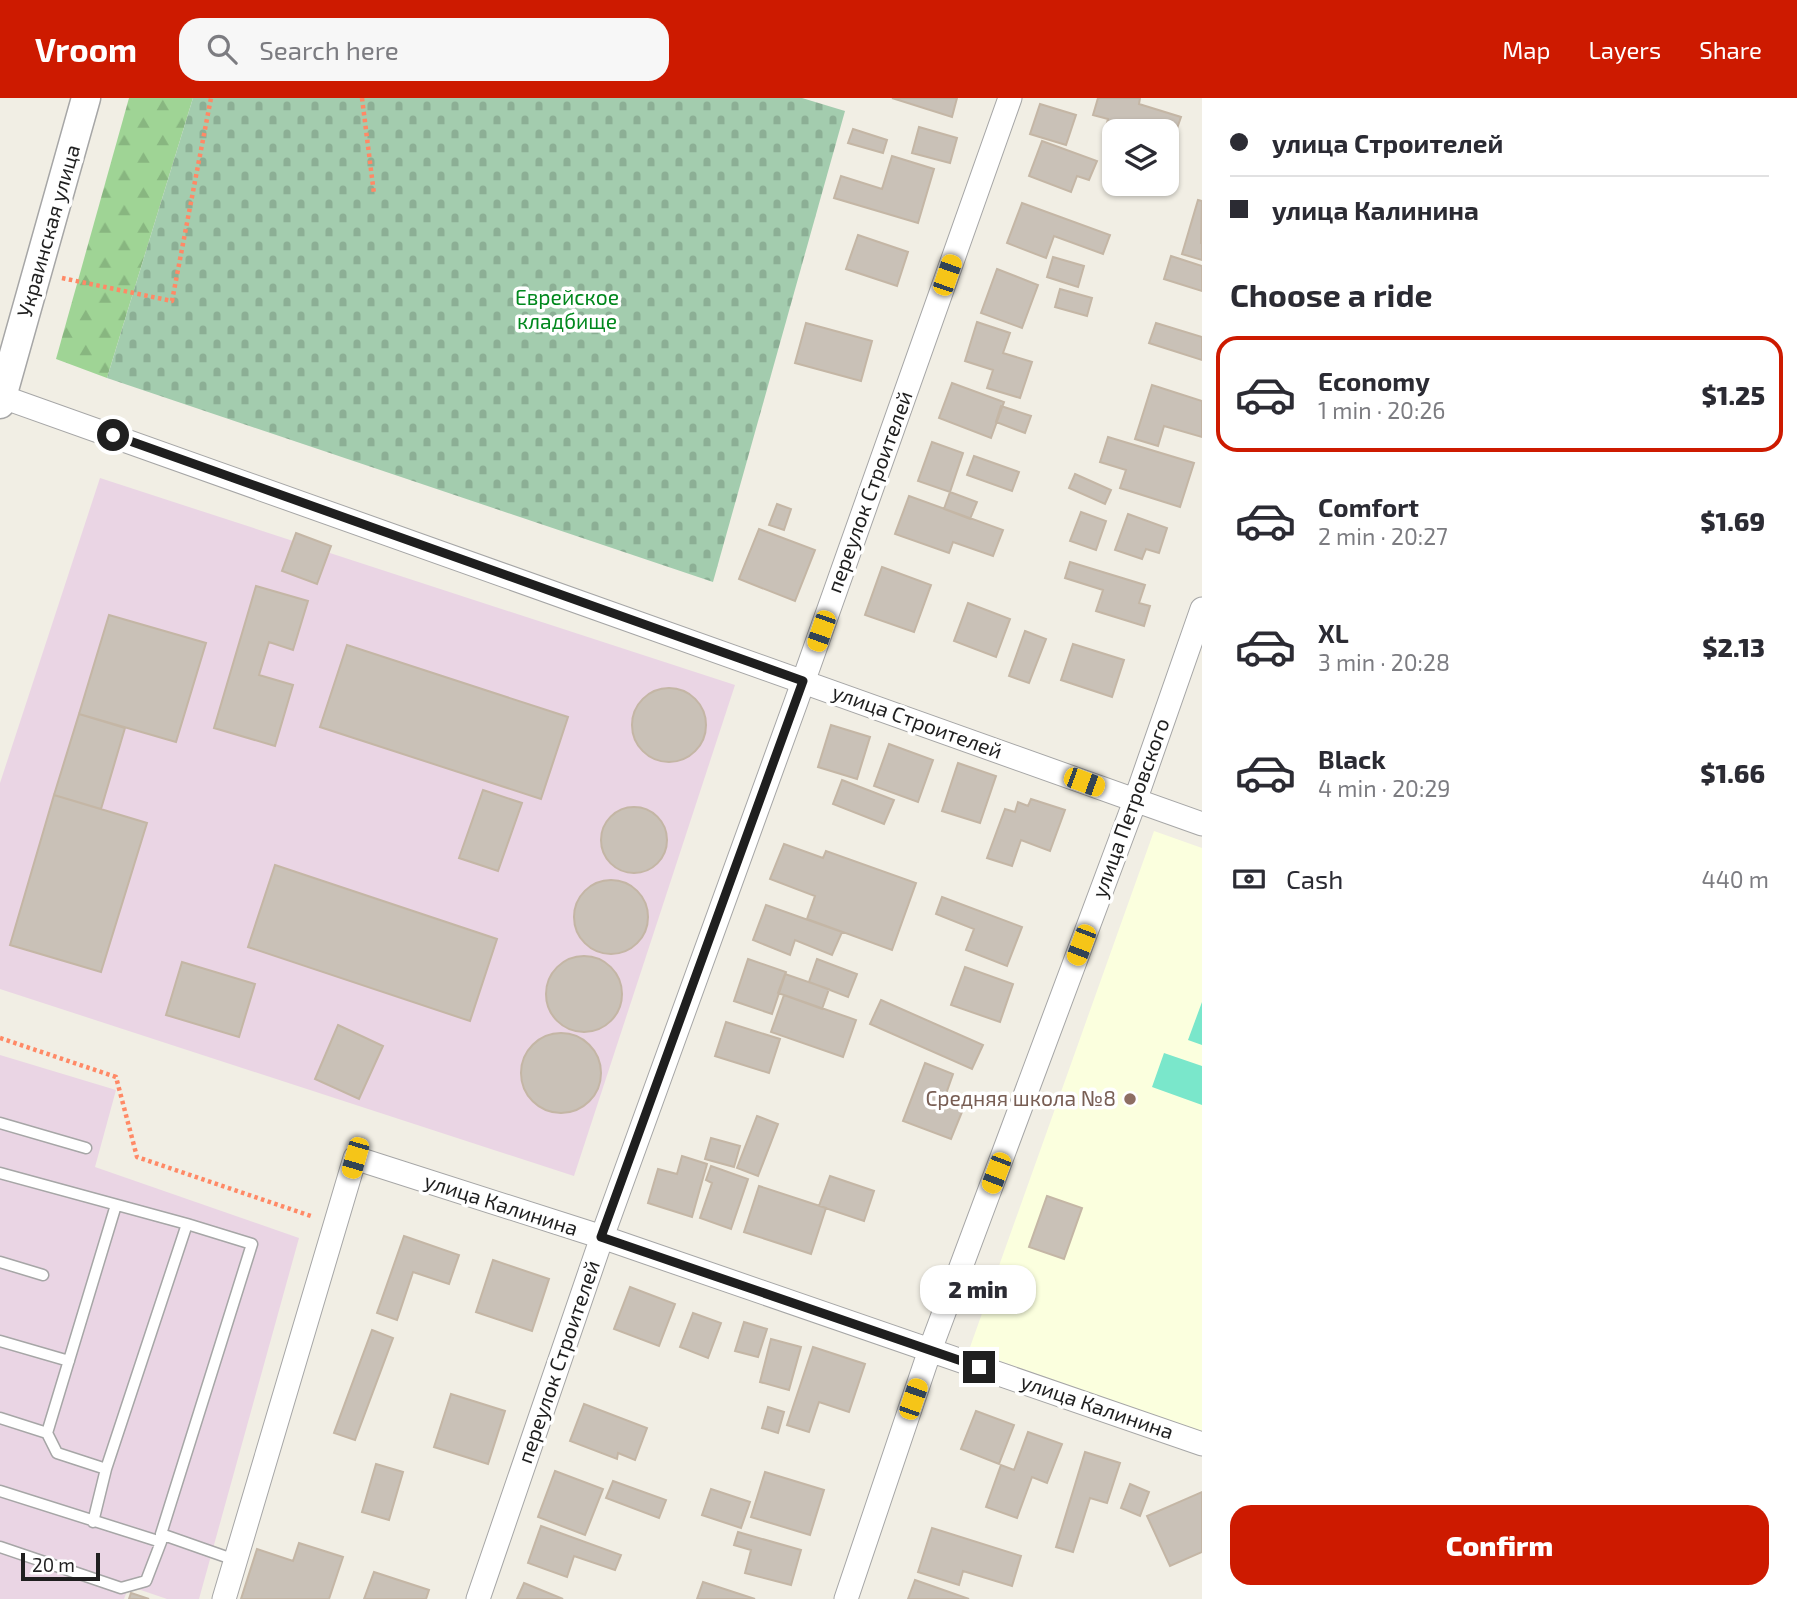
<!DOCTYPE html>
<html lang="en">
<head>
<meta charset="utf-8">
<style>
	:root { --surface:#fff; --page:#f7f7f7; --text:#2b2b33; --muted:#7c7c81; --line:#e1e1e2; --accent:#cd1a00 }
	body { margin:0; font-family:"Exo 2",sans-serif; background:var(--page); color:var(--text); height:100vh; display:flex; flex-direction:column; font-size:26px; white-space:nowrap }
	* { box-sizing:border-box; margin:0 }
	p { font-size:23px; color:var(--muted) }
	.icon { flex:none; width:38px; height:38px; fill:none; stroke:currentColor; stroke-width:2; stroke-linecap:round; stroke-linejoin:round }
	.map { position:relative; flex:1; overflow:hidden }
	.drawer { display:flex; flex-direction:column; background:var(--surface); width:595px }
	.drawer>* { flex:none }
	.guide { display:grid; align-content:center; height:154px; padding:0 28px; background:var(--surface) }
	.controls { position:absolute; left:1102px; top:21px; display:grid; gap:14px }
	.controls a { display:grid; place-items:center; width:77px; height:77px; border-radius:14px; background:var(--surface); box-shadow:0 2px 5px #0004; font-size:35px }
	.scale { position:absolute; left:21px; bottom:18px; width:79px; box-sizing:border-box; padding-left:7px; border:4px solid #1f1f1f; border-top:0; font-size:19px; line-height:24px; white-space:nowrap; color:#1f1f1f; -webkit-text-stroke:5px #fff; paint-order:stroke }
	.end { position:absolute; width:32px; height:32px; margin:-16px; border:9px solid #1f1f1f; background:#fff; box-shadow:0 0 0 4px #fff }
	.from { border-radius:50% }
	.bubble { position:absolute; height:49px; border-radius:21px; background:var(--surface); box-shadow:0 2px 5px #0004; font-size:23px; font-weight:800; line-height:49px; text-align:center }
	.car { position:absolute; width:21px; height:42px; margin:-21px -10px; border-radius:9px; box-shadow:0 0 5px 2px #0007; background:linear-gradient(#f5c518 24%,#345 0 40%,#f5c518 0 76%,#345 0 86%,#f5c518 0) }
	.guide b { display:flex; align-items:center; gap:24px; height:66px; font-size:26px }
	.guide b+b { border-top:2px solid var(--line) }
	.guide i { width:18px; height:18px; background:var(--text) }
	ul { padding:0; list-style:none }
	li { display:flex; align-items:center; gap:21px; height:116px; margin:0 14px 10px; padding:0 14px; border:4px solid transparent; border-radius:21px }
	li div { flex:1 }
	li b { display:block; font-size:26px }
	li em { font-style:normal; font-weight:800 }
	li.active { border-color:var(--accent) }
	li>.icon { width:63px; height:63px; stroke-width:1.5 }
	h2 { padding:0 28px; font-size:32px; line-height:84px }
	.pay { display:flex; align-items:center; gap:18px; height:77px; padding:0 28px; font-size:26px }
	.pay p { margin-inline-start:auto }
	.primary-button { display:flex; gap:14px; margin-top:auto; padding:14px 28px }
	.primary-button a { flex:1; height:80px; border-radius:21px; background:var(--accent); color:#fff; font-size:28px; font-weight:800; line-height:80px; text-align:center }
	header { display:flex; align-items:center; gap:42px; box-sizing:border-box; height:98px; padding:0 35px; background:var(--accent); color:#fff }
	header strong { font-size:33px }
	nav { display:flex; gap:38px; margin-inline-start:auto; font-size:24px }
	.search { width:490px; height:63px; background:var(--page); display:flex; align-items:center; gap:18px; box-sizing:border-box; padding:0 24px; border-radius:21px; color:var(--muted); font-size:26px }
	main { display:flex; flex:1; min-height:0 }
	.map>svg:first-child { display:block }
	.industrial { fill:#ead5e4 }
	.education { fill:#fbffde }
	.forest { fill:url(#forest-firs) }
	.cemetery { fill:url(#cemetery-stones) }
	.pitch { fill:#7ae7cb }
	.building { fill:#c9c1b7; stroke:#c4b6a5; stroke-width:2 }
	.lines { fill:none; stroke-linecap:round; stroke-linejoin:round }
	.service-casing { stroke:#a6a6a6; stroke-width:13 }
	.minor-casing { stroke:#a6a6a6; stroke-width:25 }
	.tertiary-casing { stroke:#a6a6a6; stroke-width:31 }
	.path { stroke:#ff8966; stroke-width:4.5; stroke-dasharray:3.5 3.5; stroke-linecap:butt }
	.service { stroke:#fff; stroke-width:10 }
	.minor { stroke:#fff; stroke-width:23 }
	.tertiary { stroke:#fff; stroke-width:28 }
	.route { stroke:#1f1f1f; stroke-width:9 }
	.education-dot { fill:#8d6e63; stroke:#fff; stroke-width:2.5 }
	.labels { text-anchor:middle; stroke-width:7; stroke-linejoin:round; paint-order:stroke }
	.street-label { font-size:21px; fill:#1f1f1f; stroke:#fff }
	.park-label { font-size:21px; fill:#01881d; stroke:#fff }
	.education-label { font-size:21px; fill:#785e54; stroke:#fff; text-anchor:end }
</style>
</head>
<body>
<header>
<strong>Vroom</strong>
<div class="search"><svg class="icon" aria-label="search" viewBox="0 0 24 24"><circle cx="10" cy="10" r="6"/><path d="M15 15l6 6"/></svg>Search here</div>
<nav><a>Map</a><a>Layers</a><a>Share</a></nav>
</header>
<main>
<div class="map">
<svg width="1202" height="1501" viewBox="0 0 1202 1501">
	<defs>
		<pattern id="forest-firs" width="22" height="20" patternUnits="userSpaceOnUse" patternTransform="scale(1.75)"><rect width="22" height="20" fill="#9fd495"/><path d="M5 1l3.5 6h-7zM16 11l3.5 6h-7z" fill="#88b680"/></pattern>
		<pattern id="cemetery-stones" width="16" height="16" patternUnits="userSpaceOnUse" patternTransform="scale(1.75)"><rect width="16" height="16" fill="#a3ccae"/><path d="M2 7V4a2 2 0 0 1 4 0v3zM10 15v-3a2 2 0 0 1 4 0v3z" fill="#8caf95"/></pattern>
	</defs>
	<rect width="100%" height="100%" fill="#f1eee4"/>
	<path class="industrial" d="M100,380L735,587L574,1078L0,891V685Z
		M0,957L116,992L95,1069L299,1140L199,1501H167L129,1488L124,1501H0Z"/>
	<path class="education" d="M1154,733L1202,750V1334L969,1252Z"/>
	<path class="forest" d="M129,0H193L107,280L56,261Z"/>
	<path class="cemetery" d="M193,0H802L845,13L713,484L107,280Z"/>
	<path class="pitch" d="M1202,904V947L1188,942Z
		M1164,955L1202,968V1007L1152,989Z"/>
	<path class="building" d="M892,0H957L952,19Z
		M1098,0H1140L1139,6L1181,19L1173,42L1167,40V33H1145L1136,31L1135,33H1119L1106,29L1108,21L1093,17Z
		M1040,6L1076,17L1066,47L1030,36Z
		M919,29L957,40L950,65L912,55Z
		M853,31L887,42L883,55L848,45Z
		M1042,43L1097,63L1089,82L1077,78L1071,94L1029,78Z
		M892,58L934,71L918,125L834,100L841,78L882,91Z
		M1198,102L1202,103L1201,145H1202V162L1182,156Z
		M1022,105L1110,137L1103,156L1054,138L1046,160L1007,145Z
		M858,137L908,154L897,188L846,171Z
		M1171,158L1202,168V193L1164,181Z
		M1053,159L1084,168L1078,189L1047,179Z
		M997,171L1038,187L1022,230L981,215Z
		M1060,191L1092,200L1087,218L1055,209Z
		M977,224L1010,235L1003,255L1032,264L1020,300L987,290L993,272L965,263Z
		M806,225L872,243L861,283L795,265Z
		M1156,225L1202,239V262L1149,245Z
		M952,285L1004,304L991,340L939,320Z
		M1152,287L1202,303V339L1164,328L1158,348L1135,341Z
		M1001,308L1031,318L1025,335L996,324Z
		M1108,339L1194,365L1180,409L1120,390L1126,372L1100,364Z
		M932,344L963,355L950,394L918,383Z
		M974,358L1019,374L1012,393L967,377Z
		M1075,376L1111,392L1105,406L1069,390Z
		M950,394L977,404L970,421L944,411Z
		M909,398L1003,432L993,458L953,444L949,455L895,436Z
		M777,406L791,411L784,432L769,427Z
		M1081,414L1106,423L1096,452L1070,443Z
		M1128,416L1167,430L1159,455L1146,451L1142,461L1115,452Z
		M759,431L815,452L795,503L739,481Z
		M296,435L331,448L317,486L282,473Z
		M1070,464L1145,487L1139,505L1150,508L1144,528L1096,513L1103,492L1065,480Z
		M882,469L931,487L914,534L865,517Z
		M256,488L308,503L293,552L269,544L259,577L293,587L275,648L214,630Z
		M968,505L1010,521L996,559L954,543Z
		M109,517L206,545L176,644L79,616Z
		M1025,533L1046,541L1029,585L1009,578Z
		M1073,546L1124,562L1112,599L1061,582Z
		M347,547L568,619L541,701L320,629Z
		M632 627a37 37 0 1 1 74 0a37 37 0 1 1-74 0Z
		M79,616L125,630L101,711L54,697Z
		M831,627L870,639L857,681L818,669Z
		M889,646L933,662L918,704L874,688Z
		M958,665L996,678L980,725L942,713Z
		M842,682L894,702L884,726L833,706Z
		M483,692L522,705L498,773L459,760Z
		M54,697L147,725L101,874L10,847Z
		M1031,701L1065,712L1050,753L1021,742L1012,768L987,760L1005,711L1015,714L1018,704L1028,708Z
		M601 742a33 33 0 1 1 66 0a33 33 0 1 1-66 0Z
		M784,746L823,760L826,753L916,785L892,852L807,821L815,798L770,781Z
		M275,767L497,841L470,923L248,849Z
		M574 819a37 37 0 1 1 74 0a37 37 0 1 1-74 0Z
		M942,799L1022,829L1007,868L966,852L974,831L936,816Z
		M766,807L842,834L832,857L795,842L790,857L753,842Z
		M546 896a38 38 0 1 1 76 0a38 38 0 1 1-76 0Z
		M748,861L786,874L772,916L734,903Z
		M817,861L857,876L848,899L809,884Z
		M182,864L255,886L239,939L166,917Z
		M965,869L1013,886L1000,924L951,907Z
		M785,876L829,891L822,911L778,895Z
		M784,897L856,922L843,959L771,934Z
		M881,902L983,947L972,971L870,926Z
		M726,924L780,941L769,975L715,958Z
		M338,927L383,948L359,1001L315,981Z
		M521 975a40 40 0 1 1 80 0a40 40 0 1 1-80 0Z
		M925,965L953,976L946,996L966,1004L951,1041L903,1023Z
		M757,1018L778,1026L758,1078L737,1070Z
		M711,1040L740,1048L734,1069L705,1061Z
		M682,1058L707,1066L692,1119L648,1105L658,1071L677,1076Z
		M711,1068L748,1081L731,1131L700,1120L712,1085L706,1082Z
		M830,1078L874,1093L864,1123L819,1108Z
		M759,1088L826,1110L811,1156L744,1134Z
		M1047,1098L1082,1110L1064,1161L1029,1149Z
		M404,1138L459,1157L449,1186L413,1174L397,1222L377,1215Z
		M493,1162L549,1181L532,1233L476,1214Z
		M630,1189L675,1206L659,1248L614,1231Z
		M693,1215L721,1225L708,1260L680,1249Z
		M744,1224L767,1231L758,1259L735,1253Z
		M372,1232L393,1240L355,1342L334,1335Z
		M771,1241L801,1249L789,1292L760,1284Z
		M813,1249L865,1266L849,1314L819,1304L809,1334L787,1327Z
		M451,1296L505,1313L488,1366L434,1349Z
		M584,1306L647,1330L635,1362L618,1355L617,1361L570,1343Z
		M768,1309L784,1314L778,1335L762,1330Z
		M976,1313L1014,1327L999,1366L961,1351Z
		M1028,1334L1062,1346L1047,1385L1032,1379L1017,1420L986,1409L1001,1367L1014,1372Z
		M1085,1354L1120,1365L1107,1405L1090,1400L1073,1454L1056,1449Z
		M376,1366L403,1374L389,1422L362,1414Z
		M555,1373L603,1391L585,1437L538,1419Z
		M765,1374L824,1392L810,1437L751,1419Z
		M613,1383L666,1402L659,1420L606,1400Z
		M1130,1386L1149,1394L1140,1418L1121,1410Z
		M711,1391L750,1404L741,1430L702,1417Z
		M1202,1394V1454L1170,1468L1147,1418Z
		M541,1428L621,1457L615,1472L574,1458L567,1479L528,1465Z
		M932,1430L1021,1458L1012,1488L963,1473L959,1487L918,1474Z
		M738,1434L801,1452L791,1487L745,1475L751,1452L734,1447Z
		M299,1445L343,1459L329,1501H241L257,1451L293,1463Z
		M374,1474L429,1492L426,1501H364Z
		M915,1482L969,1501H908Z
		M703,1484L755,1501H697Z
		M524,1485L563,1501H517Z
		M131,1495L149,1501H129Z"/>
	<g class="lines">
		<defs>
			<path id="service" d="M0,1025L86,1050
				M0,1075L187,1126L252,1146L161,1436V1444L146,1483L121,1490L0,1449
				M0,1164L43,1177
				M0,1243L69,1263
				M0,1320L47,1335
				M106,1371L57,1355L47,1335L116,1107
				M0,1393L161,1444
				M93,1424L106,1371L187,1126
				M161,1436L235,1462"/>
			<path id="minor" d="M0,298L1202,726
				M224,1501L355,1060L602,1139L1202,1346
				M478,1501L602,1139L796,604L1010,0
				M846,1501L930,1252L1135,703L1202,511"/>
			<path id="tertiary" d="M0,306L86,0"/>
		</defs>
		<use href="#service" class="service-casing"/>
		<use href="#minor" class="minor-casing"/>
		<use href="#tertiary" class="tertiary-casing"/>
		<path class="path" d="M362,0L374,96
			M62,180L172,203L211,0
			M0,940L116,979L137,1059L314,1119"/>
		<use href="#service" class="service"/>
		<use href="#minor" class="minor"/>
		<use href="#tertiary" class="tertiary"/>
	</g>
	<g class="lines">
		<path class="route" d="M113,337L803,583L601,1139L979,1269"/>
	</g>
	<circle class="education-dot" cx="1130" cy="1001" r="7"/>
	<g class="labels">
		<g class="street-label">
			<text transform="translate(49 133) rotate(-74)" y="7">Украинская улица</text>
			<text transform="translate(870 394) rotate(-70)" y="7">переулок Строителей</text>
			<text transform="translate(917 624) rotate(20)" y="7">улица Строителей</text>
			<text transform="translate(1131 710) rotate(-70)" y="7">улица Петровского</text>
			<text transform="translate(501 1107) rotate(18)" y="7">улица Калинина</text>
			<text transform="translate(559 1264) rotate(-71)" y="7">переулок Строителей</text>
			<text transform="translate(1097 1309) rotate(19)" y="7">улица Калинина</text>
		</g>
		<g class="park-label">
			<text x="567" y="207">Еврейское<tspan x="567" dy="24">кладбище</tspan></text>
		</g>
		<g class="education-label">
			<text x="1116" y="1008">Средняя школа №8</text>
		</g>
	</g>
</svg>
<div class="controls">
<a><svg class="icon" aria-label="layers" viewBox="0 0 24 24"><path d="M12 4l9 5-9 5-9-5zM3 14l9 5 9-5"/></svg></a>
</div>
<div class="scale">20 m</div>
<i class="end from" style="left:113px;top:337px"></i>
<i class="end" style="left:979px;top:1269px"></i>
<div class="bubble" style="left:920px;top:1167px;width:116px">2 min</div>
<i class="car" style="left:947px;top:177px;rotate:19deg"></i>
<i class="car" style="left:821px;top:533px;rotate:199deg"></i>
<i class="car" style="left:1084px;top:684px;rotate:110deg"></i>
<i class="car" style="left:1081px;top:847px;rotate:201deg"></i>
<i class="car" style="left:355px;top:1060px;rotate:196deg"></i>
<i class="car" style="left:996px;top:1075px;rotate:201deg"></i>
<i class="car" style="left:913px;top:1301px;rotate:19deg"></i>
</div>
<section class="drawer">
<div class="guide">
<b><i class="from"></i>улица Строителей</b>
<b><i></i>улица Калинина</b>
</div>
<h2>Choose a ride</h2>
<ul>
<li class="active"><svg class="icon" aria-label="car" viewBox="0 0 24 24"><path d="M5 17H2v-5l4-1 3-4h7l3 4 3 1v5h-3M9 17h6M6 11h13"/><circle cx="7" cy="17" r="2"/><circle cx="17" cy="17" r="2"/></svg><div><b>Economy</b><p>1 min · 20:26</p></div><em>$1.25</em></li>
<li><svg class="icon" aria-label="car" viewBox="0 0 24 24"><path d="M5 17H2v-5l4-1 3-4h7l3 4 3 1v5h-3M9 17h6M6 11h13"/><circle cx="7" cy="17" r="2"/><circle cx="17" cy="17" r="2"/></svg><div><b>Comfort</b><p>2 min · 20:27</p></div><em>$1.69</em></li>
<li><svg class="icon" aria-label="car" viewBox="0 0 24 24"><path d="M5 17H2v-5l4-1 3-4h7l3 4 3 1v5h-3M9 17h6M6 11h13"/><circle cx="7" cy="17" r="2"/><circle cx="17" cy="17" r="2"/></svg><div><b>XL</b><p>3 min · 20:28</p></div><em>$2.13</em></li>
<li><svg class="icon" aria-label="car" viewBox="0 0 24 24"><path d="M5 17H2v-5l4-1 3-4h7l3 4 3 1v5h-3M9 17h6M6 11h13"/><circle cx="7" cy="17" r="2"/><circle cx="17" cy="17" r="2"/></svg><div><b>Black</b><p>4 min · 20:29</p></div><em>$1.66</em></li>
</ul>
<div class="pay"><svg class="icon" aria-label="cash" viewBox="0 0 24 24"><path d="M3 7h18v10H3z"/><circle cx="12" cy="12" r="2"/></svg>Cash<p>440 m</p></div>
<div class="primary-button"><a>Confirm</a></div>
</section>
</main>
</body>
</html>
